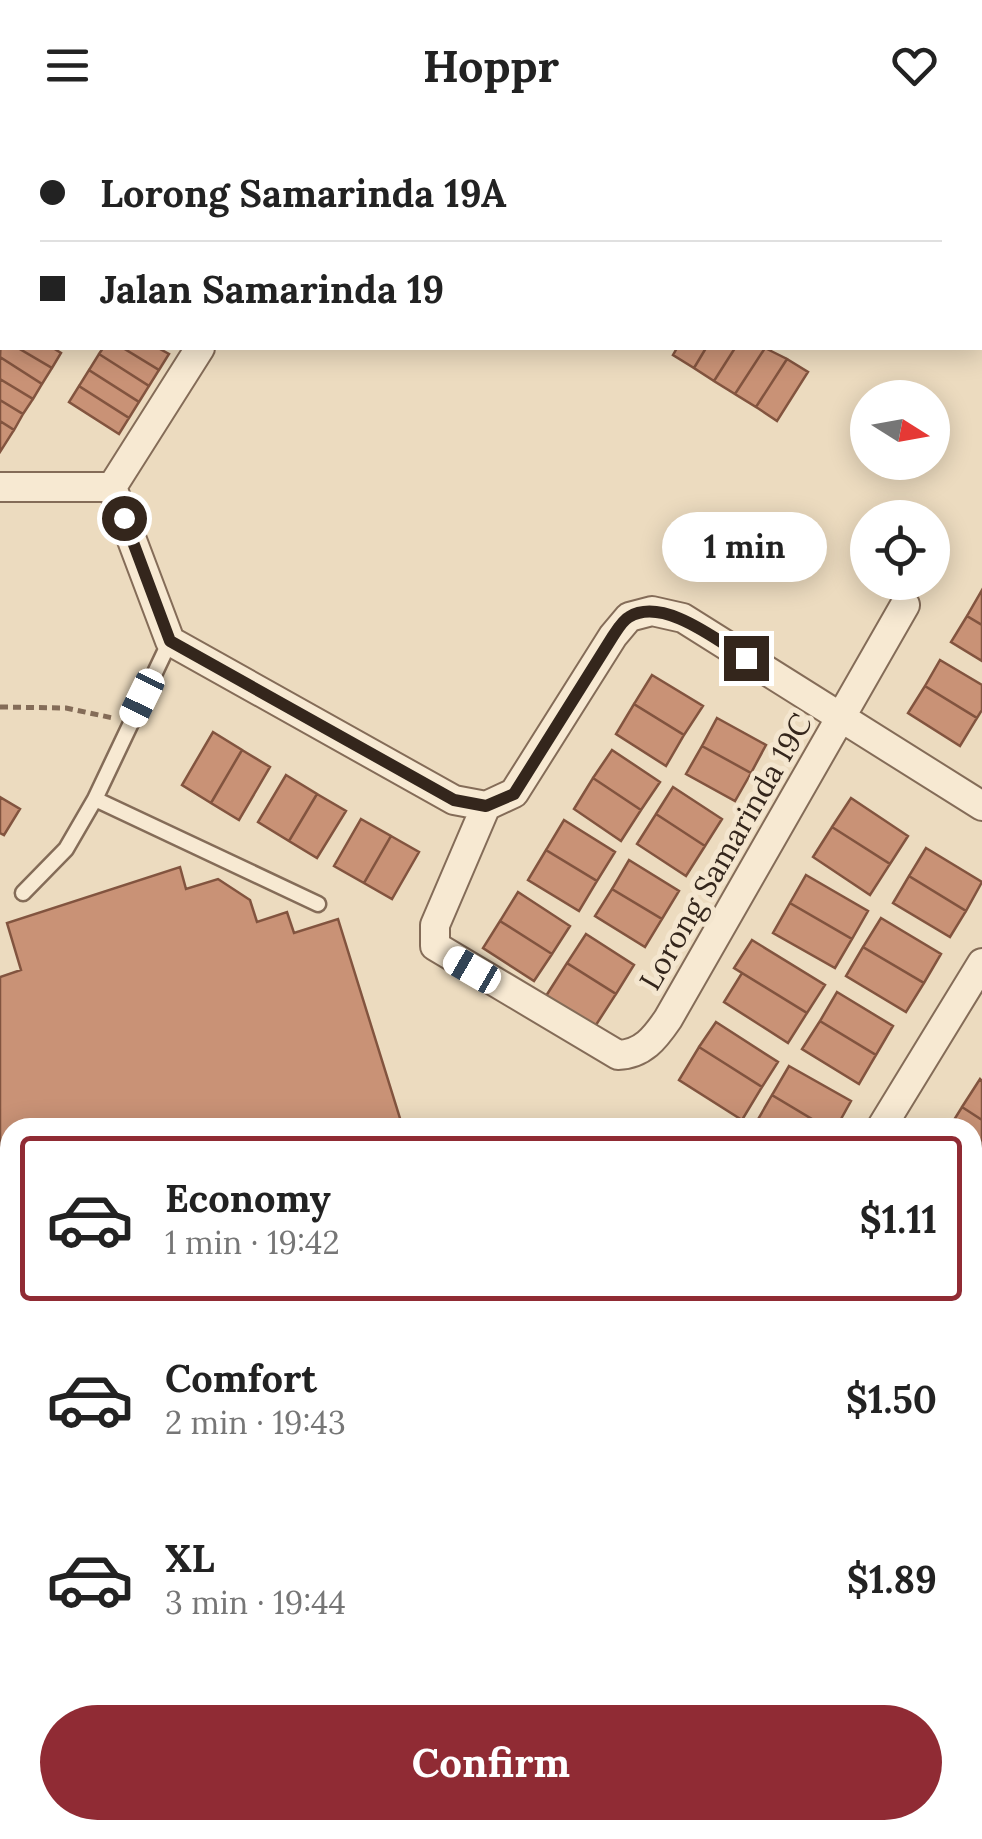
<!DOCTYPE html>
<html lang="en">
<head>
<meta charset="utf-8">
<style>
	:root { --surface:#fff; --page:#f6f6f6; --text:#222; --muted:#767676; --line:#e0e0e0; --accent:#902b34 }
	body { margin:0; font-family:Lora,serif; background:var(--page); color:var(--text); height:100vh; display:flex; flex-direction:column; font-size:38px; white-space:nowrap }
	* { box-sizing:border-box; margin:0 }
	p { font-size:32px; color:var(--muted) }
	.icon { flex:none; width:55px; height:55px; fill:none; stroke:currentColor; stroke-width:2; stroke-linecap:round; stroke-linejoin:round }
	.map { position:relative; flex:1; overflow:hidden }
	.drawer { position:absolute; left:0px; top:988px; width:982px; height:722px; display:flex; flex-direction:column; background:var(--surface); border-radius:30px 30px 0 0; box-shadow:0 5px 25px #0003 }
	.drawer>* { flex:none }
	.hud { position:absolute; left:0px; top:0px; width:982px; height:220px; box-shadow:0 5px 25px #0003; display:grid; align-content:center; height:220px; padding:0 40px; background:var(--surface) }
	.needle { width:65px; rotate:101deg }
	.fabs { position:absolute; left:850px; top:250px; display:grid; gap:20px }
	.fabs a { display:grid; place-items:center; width:100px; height:100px; border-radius:50%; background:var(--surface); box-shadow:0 5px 25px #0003; font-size:50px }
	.end { position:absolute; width:45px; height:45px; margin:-22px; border:12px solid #34261c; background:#fff; box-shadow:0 0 0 5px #fff }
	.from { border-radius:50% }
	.bubble { position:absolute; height:70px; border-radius:35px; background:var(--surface); box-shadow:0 5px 25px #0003; font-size:32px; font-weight:700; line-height:70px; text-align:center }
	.car { position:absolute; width:30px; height:60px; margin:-30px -15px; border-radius:12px; box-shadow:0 0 8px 2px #0007; background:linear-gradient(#fff 24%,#345 0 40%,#fff 0 76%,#345 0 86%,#fff 0) }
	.hud b { display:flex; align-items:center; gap:35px; height:95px; font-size:38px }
	.hud b+b { border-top:2px solid var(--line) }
	.hud i { width:25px; height:25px; background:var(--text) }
	ul { padding:18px 0 0; list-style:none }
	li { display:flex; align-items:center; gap:30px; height:165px; margin:0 20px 15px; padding:0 20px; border:5px solid transparent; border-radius:10px }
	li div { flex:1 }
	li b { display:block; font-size:38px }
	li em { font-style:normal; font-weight:700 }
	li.selected { border-color:var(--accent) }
	li>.icon { width:90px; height:90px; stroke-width:1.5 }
	.action { display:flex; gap:20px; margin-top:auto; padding:20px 40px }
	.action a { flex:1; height:115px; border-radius:60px; background:var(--accent); color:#fff; font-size:40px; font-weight:700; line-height:115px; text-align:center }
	header { display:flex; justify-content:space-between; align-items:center; height:130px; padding:0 40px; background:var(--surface); font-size:45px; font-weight:700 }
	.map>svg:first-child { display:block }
	.building { fill:#c99276; stroke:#82543f; stroke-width:2.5 }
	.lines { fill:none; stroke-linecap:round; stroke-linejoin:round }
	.lane-casing { stroke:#846c58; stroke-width:19 }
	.street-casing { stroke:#846c58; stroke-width:32 }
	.path { stroke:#846c58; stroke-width:5; stroke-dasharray:8 5; stroke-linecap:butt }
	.lane { stroke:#f7e9d2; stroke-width:14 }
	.street { stroke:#f7e9d2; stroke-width:28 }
	.route { stroke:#34261c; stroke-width:12 }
	.labels { text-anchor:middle; stroke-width:10; stroke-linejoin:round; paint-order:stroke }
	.street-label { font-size:30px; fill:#34261c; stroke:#f4e6cf }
</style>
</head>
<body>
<header><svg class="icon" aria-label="menu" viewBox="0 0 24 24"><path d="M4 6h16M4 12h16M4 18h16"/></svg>Hoppr<svg class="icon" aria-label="heart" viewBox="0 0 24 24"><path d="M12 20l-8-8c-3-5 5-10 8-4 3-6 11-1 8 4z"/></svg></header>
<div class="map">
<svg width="982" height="1709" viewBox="0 0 982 1709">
	<rect width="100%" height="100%" fill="#ecdbbf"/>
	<path class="building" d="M1,207L2,218H18L52,238L42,254L0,227Z
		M18,218H53L61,223L52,238Z
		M103,218H123L159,240L149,256L99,224Z
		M123,218H158L169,224L159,240Z
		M677,218H706L694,238L673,225Z
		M706,218H735L714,251L694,238Z
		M735,218H765L735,264L714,251Z
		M765,218L787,229L756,277L735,264Z
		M99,224L149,256L139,272L89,240Z
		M0,227L42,254L33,269L0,249Z
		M787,229L808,242L777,291L756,277Z
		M89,240L139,272L129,288L79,256Z
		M0,249L33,269L23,284L0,270Z
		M79,256L129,288L119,304L69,272Z
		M0,270L23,284L14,300L0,291Z
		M0,291L14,300L0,322Z
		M982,460V495L967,486Z
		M967,486L982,495V531L951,512Z
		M940,530L982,555V580L977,588L925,556Z
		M652,545L703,576L684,605L634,574Z
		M925,556L977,588L960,616L908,583Z
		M634,574L684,605L666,636L616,604Z
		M717,588L766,615L751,643L702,616Z
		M213,602L242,620L211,673L182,655Z
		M702,616L751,643L735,671L686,644Z
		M242,620L270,637L239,690L211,673Z
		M612,620L660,652L641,680L593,648Z
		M286,645L317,664L289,711L258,692Z
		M593,648L641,680L621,711L574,679Z
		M673,657L722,689L705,716L656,684Z
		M317,664L346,681L317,728L289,711Z
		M0,667L20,679L4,705L0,703Z
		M851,668L908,706L890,734L832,697Z
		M656,684L705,716L686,746L637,714Z
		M361,689L391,706L364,753L334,736Z
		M564,690L615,722L597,751L546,720Z
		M832,697L890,734L870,765L813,727Z
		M391,706L419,722L392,769L364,753Z
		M926,718L982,752L966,781L909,746Z
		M546,720L597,751L579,781L528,750Z
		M629,730L679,761L662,789L612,759Z
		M180,737L186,759L218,749L250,770L257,792L287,782L294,803L338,789L403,998H10V1204L0,1192V847L21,840L7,793Z
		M806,745L868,781L852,809L790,773Z
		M909,746L966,781L950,807L893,773Z
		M612,759L662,789L645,817L595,786Z
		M518,762L570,796L552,824L500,791Z
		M790,773L852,809L835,838L773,803Z
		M881,788L941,824L924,853L863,817Z
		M500,791L552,824L534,851L483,818Z
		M586,804L634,835L616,864L567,833Z
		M752,810L825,855L807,883L734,838Z
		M863,817L924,853L906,882L846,846Z
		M567,833L616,864L594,898L546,866Z
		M742,843L807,883L788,913L724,872Z
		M837,862L893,896L876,925L820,891Z
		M820,891L876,925L859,954L802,919Z
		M716,892L778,932L762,957L699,917Z
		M699,917L762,957L742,990L679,950Z
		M789,936L851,971L836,998H827L772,965Z
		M980,949L982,951V990L962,977Z
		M772,965L827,998H753Z
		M962,977L982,990V1030L972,1024V998H949Z
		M982,1096V1133L972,1128V1112Z
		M972,1169L982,1175V1186L972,1201Z
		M982,1186V1234L972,1250V1201Z
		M5,1364L10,1367V1396L0,1390V1373Z
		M0,1390L10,1396V1425L0,1419Z
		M0,1419L10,1425V1453L0,1447Z
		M0,1471L10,1477V1485L1,1500Z
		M7,1504L10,1506V1535L0,1529V1516Z
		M0,1529L10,1535V1565L0,1559Z
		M978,1553L982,1556V1585L972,1579V1562Z
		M0,1559L10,1565V1594L0,1588Z
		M972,1579L982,1585V1614L972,1608Z
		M0,1588L10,1594V1623L0,1617Z
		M972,1608L982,1614V1644L972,1638Z
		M972,1638L982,1644V1673L972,1668Z
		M972,1668L982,1673L972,1696Z
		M54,1700H102L117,1709H69Z
		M139,1700H148L162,1709H134Z
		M148,1700H194L208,1709H162Z
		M194,1700H222L216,1709H208Z
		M399,1700H473L474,1701L447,1709H401Z
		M518,1700H581L582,1701L558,1709H521Z
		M781,1700H790L805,1709H775Z
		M790,1700H838L853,1709H805Z
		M838,1700H869L864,1709H853Z
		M887,1700H931L945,1709H898Z
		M931,1700H970L964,1709H945Z"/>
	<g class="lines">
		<defs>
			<path id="lane" d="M0,33L2,35
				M95,669L318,774
				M23,763L66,719L95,669L170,511
				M0,1227L10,1233
				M0,1455L10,1461"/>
			<path id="street" d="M543,0L547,2
				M696,0L700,2
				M100,2L102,0
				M333,2L334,0
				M0,166L2,162
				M0,357H112
				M112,357L170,511L454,670L486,676
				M112,357L200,218
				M905,475L668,889C655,908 643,924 618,925L435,816V795L486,676L514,663L613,506L629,487L652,481L683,488L982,676
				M881,998L982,833
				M0,1306L10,1289
				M972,1311L980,1299
				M358,1700L360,1709
				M620,1700L623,1709
				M0,1707L10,1691
				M255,1709L260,1700
				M736,1709L742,1700"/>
		</defs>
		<use href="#lane" class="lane-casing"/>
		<use href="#street" class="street-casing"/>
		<path class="path" d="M0,577L66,578L113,588"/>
		<use href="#lane" class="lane"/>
		<use href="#street" class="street"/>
	</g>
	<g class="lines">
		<path class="route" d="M124,388L170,511L454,670L486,676L514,664L613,506C617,500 623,490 629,487C663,466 718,511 746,528"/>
	</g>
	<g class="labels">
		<g class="street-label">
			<text transform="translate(726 722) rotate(-60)" y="10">Lorong Samarinda 19C</text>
		</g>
	</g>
</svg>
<div class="fabs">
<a><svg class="needle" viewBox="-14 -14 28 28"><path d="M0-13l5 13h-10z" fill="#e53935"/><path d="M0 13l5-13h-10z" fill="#767676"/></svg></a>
<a><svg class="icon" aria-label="locate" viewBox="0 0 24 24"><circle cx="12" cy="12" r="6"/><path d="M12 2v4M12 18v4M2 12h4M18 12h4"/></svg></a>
</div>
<i class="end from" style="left:124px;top:388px"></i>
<i class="end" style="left:746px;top:528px"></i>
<div class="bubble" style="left:662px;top:382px;width:165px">1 min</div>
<i class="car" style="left:142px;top:568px;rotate:206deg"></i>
<i class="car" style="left:472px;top:840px;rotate:300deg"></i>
<div class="hud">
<b><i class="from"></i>Lorong Samarinda 19A</b>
<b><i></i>Jalan Samarinda 19</b>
</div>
<section class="drawer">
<ul>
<li class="selected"><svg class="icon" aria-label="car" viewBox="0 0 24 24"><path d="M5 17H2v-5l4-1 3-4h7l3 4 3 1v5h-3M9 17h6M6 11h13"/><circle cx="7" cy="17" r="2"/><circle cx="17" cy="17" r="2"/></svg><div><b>Economy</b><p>1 min · 19:42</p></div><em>$1.11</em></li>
<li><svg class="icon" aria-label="car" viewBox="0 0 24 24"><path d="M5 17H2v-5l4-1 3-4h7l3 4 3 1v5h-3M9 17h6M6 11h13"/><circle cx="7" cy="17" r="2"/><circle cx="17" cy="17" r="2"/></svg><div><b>Comfort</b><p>2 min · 19:43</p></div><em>$1.50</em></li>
<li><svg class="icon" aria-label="car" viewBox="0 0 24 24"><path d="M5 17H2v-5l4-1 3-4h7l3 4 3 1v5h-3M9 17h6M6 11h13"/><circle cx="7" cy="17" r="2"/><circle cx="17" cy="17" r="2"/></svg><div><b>XL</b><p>3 min · 19:44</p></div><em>$1.89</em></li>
</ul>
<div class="action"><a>Confirm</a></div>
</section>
</div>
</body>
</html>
